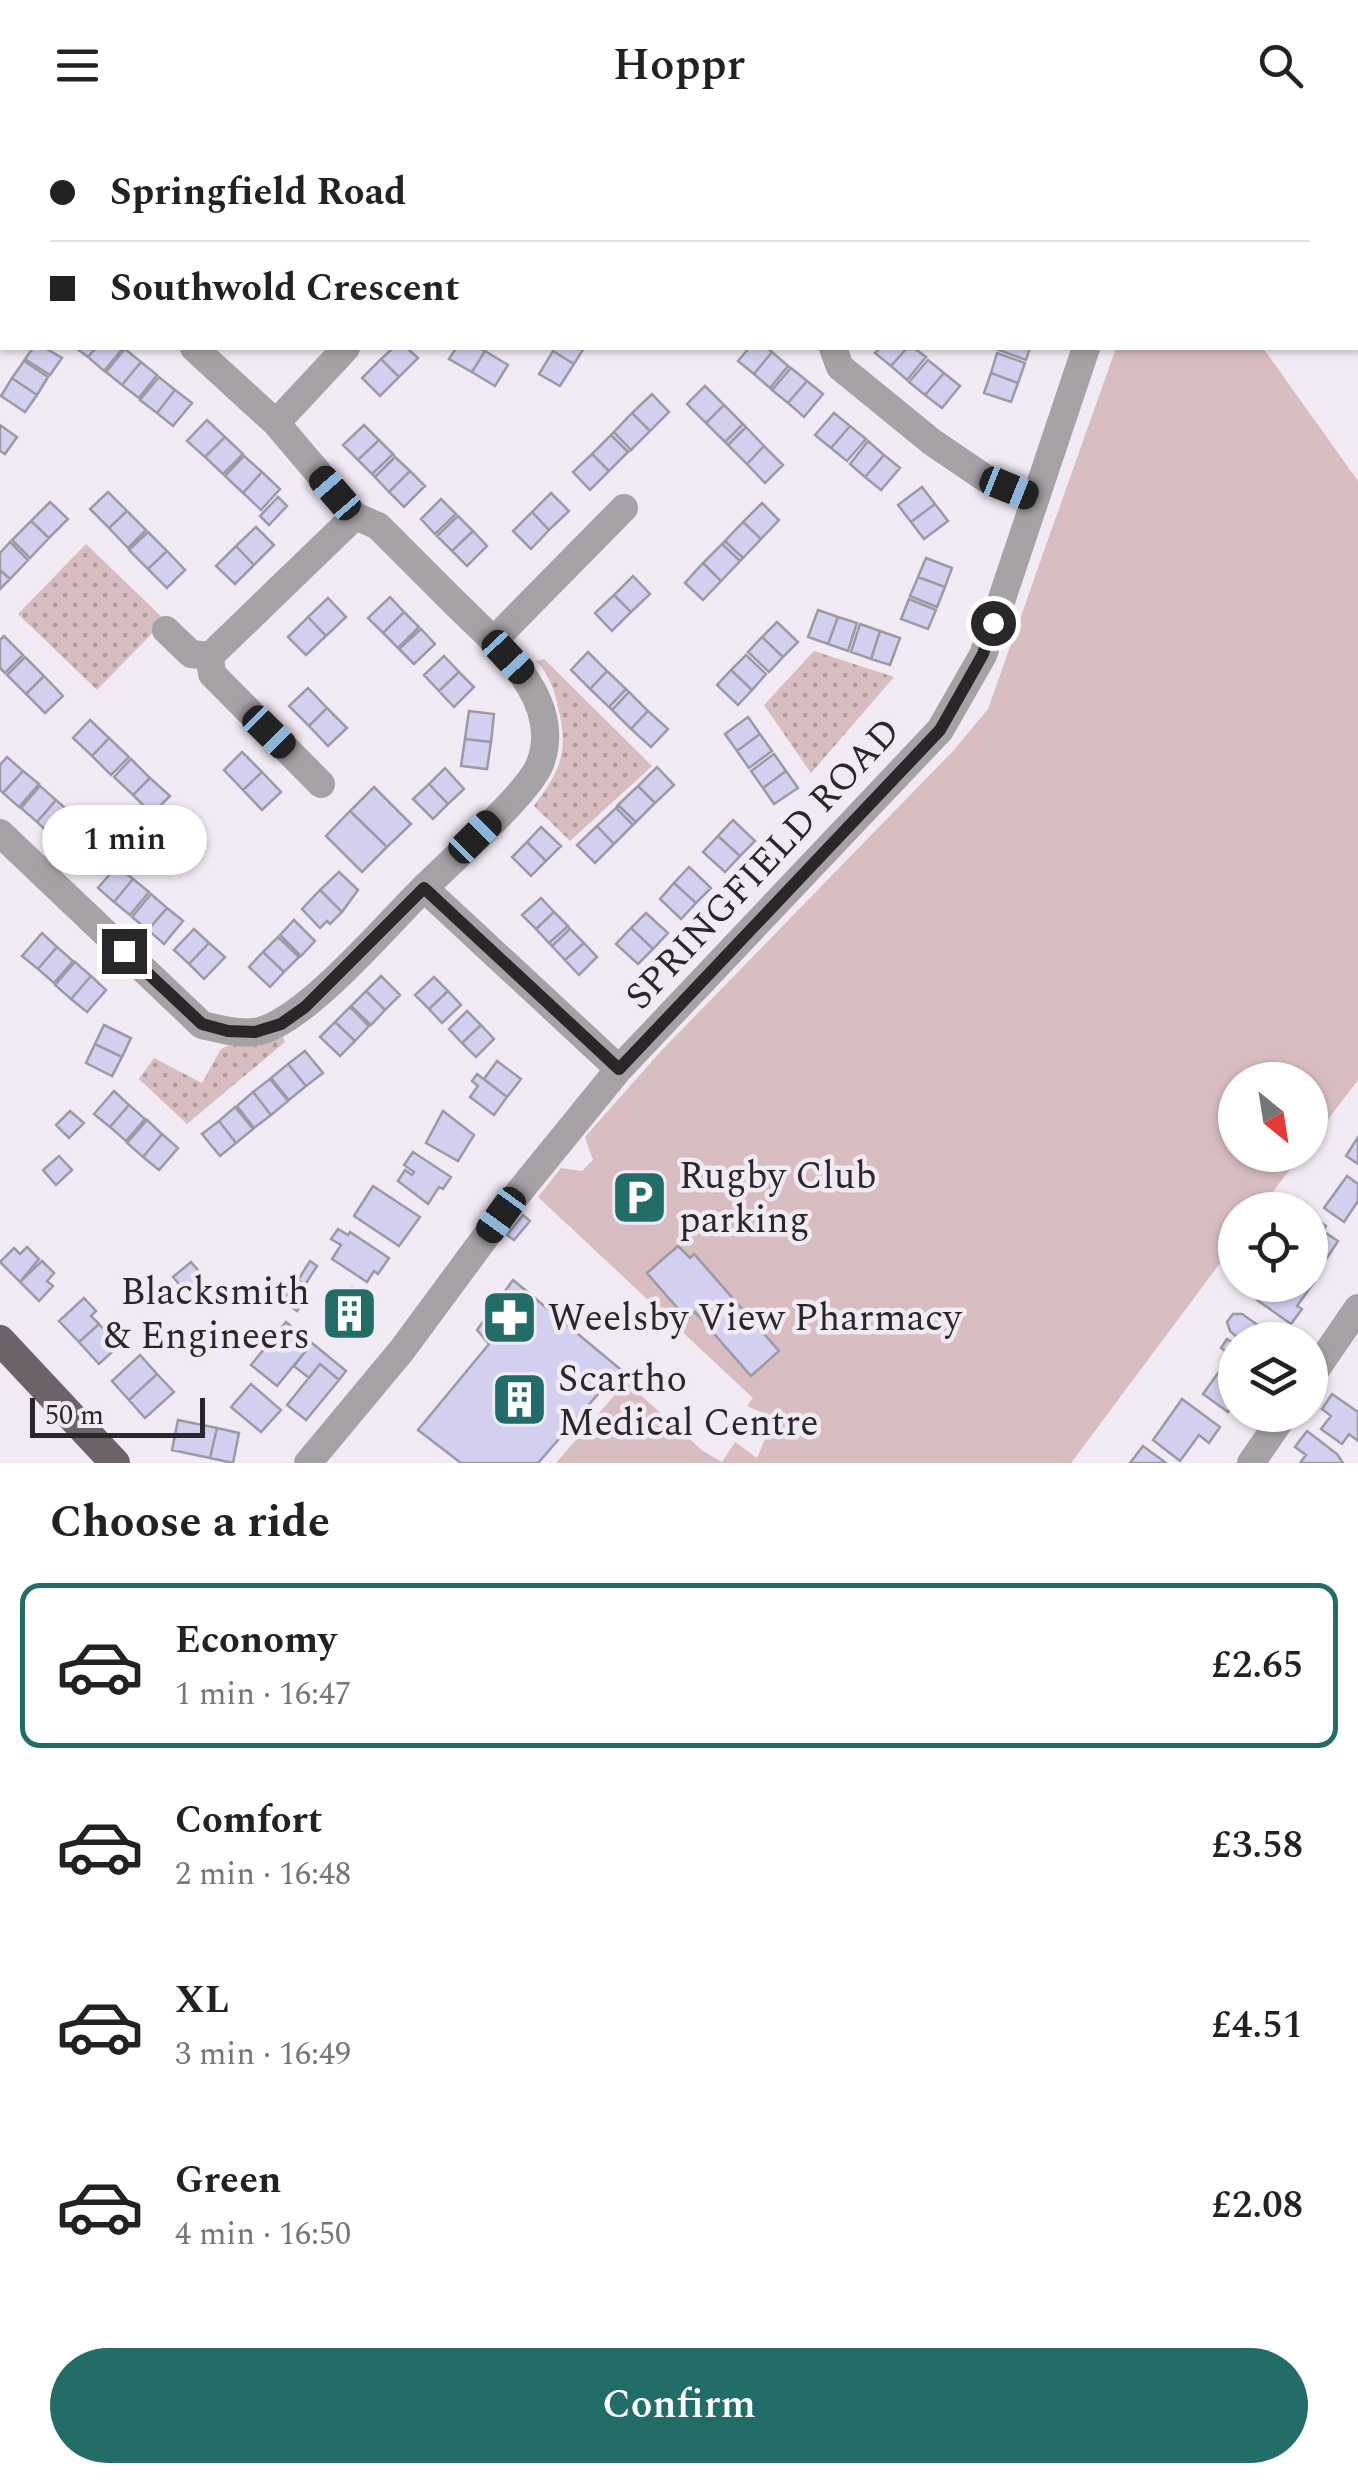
<!DOCTYPE html>
<html lang="en">
<head>
<meta charset="utf-8">
<style>
	:root { --surface:#fff; --page:#f6f6f6; --text:#222; --muted:#767676; --line:#e0e0e0; --accent:#236d68 }
	body { margin:0; font-family:Spectral,serif; background:var(--page); color:var(--text); height:100vh; display:flex; flex-direction:column; font-size:38px; white-space:nowrap }
	* { box-sizing:border-box; margin:0 }
	p { font-size:32px; color:var(--muted) }
	.icon { flex:none; width:55px; height:55px; fill:none; stroke:currentColor; stroke-width:2; stroke-linecap:round; stroke-linejoin:round }
	.map { position:relative; height:1333px; overflow:hidden }
	.details { display:flex; flex-direction:column; background:var(--surface); flex:1 }
	.details>* { flex:none }
	.top-card { position:absolute; left:0px; top:0px; width:1360px; height:220px; box-shadow:0 2px 8px #0004; display:grid; align-content:center; height:220px; padding:0 50px; background:var(--surface) }
	.needle { width:65px; rotate:150deg }
	.fabs { position:absolute; left:1218px; top:932px; display:grid; gap:20px }
	.fabs a { display:grid; place-items:center; width:110px; height:110px; border-radius:50%; background:var(--surface); box-shadow:0 2px 8px #0004; font-size:50px }
	.scale { position:absolute; left:30px; bottom:25px; width:175px; box-sizing:border-box; padding-left:10px; border:5px solid #29272a; border-top:0; font-size:28px; line-height:35px; white-space:nowrap; color:#29272a; -webkit-text-stroke:8px #f1e9f3; paint-order:stroke }
	.end { position:absolute; width:45px; height:45px; margin:-22px; border:12px solid #29272a; background:#fff; box-shadow:0 0 0 5px #fff }
	.from { border-radius:50% }
	.bubble { position:absolute; height:70px; border-radius:35px; background:var(--surface); box-shadow:0 2px 8px #0004; font-size:32px; font-weight:600; line-height:70px; text-align:center }
	.car { position:absolute; width:30px; height:60px; margin:-30px -15px; border-radius:12px; box-shadow:0 0 8px 2px #0007; background:linear-gradient(#222 24%,#8ab4d8 0 40%,#222 0 76%,#8ab4d8 0 86%,#222 0) }
	.top-card b { display:flex; align-items:center; gap:35px; height:95px; font-size:38px }
	.top-card b+b { border-top:2px solid var(--line) }
	.top-card i { width:25px; height:25px; background:var(--text) }
	ul { padding:0; list-style:none }
	li { display:flex; align-items:center; gap:30px; height:165px; margin:0 20px 15px; padding:0 30px; border:5px solid transparent; border-radius:20px }
	li div { flex:1 }
	li b { display:block; font-size:38px }
	li em { font-style:normal; font-weight:600 }
	li.on { border-color:var(--accent) }
	li>.icon { width:90px; height:90px; stroke-width:1.5 }
	h2 { padding:0 50px; font-size:45px; line-height:120px }
	.button { display:flex; gap:20px; margin-top:auto; padding:20px 50px }
	.button a { flex:1; height:115px; border-radius:60px; background:var(--accent); color:#fff; font-size:40px; font-weight:600; line-height:115px; text-align:center }
	header { display:flex; justify-content:space-between; align-items:center; height:130px; padding:0 50px; background:var(--surface); font-size:45px; font-weight:600 }
	.map>svg:first-child { display:block }
	.built { fill:#e7dcec }
	.grass { fill:url(#grass-dots) }
	.pitch { fill:#d7bcc0 }
	.building { fill:#d3cfef; stroke:#9a99a4; stroke-width:2.5 }
	.lines { fill:none; stroke-linecap:round; stroke-linejoin:round }
	.minor { stroke:#a6a1a4; stroke-width:28 }
	.major { stroke:#6c6368; stroke-width:30 }
	.route { stroke:#29272a; stroke-width:12 }
	.labels { text-anchor:middle; stroke-width:9; stroke-linejoin:round; paint-order:stroke }
	.street-label { font-size:38px; fill:#29272a; stroke:#f1e9f3 }
	.poi-label { font-size:38px; fill:#29272a; stroke:#f1e9f3; text-anchor:start }
</style>
</head>
<body>
<header><svg class="icon" aria-label="menu" viewBox="0 0 24 24"><path d="M4 6h16M4 12h16M4 18h16"/></svg>Hoppr<svg class="icon" aria-label="search" viewBox="0 0 24 24"><circle cx="10" cy="10" r="6"/><path d="M15 15l6 6"/></svg></header>
<div class="map">
<svg width="1358" height="1333" viewBox="0 0 1358 1333">
	<defs>
		<pattern id="grass-dots" width="8" height="8" patternUnits="userSpaceOnUse" patternTransform="scale(2.5)"><rect width="8" height="8" fill="#d7bcc0"/><path d="M2 2h.1M6 6h.1" fill="none" stroke="#ae999c" stroke-width="1.8" stroke-linecap="round"/></pattern>
	</defs>
	<rect width="100%" height="100%" fill="#f1e9f3"/>
	<path class="built" d="M50,0H363L54,2Z"/>
	<path class="grass" d="M86,414L165,490L97,560L18,484Z
		M814,521L894,547L811,643L764,575Z
		M544,529L652,636L570,711L534,676C563,637 569,620 557,573C554,558 547,541 536,531Z
		M283,907L285,912L187,994L139,949L154,928L202,953L221,919L229,915L257,916Z"/>
	<path class="pitch" d="M1116,218H1263L1358,351V950L1310,1013V950H1235V1025H1301L1259,1080H1235V1113L1071,1333H556L626,1252L703,1321L722,1332L735,1312L757,1328L774,1288L747,1276L753,1268L538,1067L561,1038L582,1041L593,1030L585,1007L661,921L954,620L988,579Z"/>
	<path class="building" d="M33,218H45L62,228L50,245L25,229Z
		M76,218H96L88,227Z
		M96,218H123L104,241L88,227Z
		M393,218H407L418,228L399,247L381,229Z
		M456,218H479L485,221L472,242L449,229Z
		M555,218H584L574,234L553,221Z
		M749,218H767L772,222L754,244L738,231Z
		M880,218H907L891,236L875,223Z
		M907,218H914L926,227L907,250L891,236Z
		M1000,218H1030L1026,230L999,220Z
		M125,219L141,232L122,255L106,242Z
		M485,221L508,235L495,256L472,242Z
		M553,221L574,234L560,256L539,244Z
		M772,222L788,236L770,258L754,244Z
		M997,223L1025,233L1018,253L991,243Z
		M381,229L399,247L380,266L362,248Z
		M928,230L944,243L925,265L909,252Z
		M24,231L48,247L37,265L12,248Z
		M141,232L157,245L139,268L122,255Z
		M788,236L791,238L772,260L770,258Z
		M791,238L807,251L788,273L772,260Z
		M944,243L960,256L942,278L925,265Z
		M991,243L1018,253L1011,272L984,263Z
		M159,247L175,260L157,283L140,270Z
		M12,248L37,265L25,282L1,266Z
		M807,251L823,264L804,287L788,273Z
		M705,256L724,275L706,293L687,274Z
		M175,260L192,273L173,296L157,283Z
		M652,264L669,282L650,301L632,283Z
		M724,275L743,294L725,312L706,293Z
		M632,283L650,301L631,320L614,302Z
		M834,283L850,296L831,318L815,305Z
		M207,290L225,307L205,327L187,311Z
		M743,294L746,297L728,315L725,312Z
		M0,295L17,307L5,324L0,321Z
		M364,295L379,310L358,330L343,315Z
		M850,296L866,309L847,331L831,318Z
		M746,297L764,316L747,334L728,315Z
		M614,302L631,320L628,322L611,305Z
		M611,305L628,322L609,341L592,324Z
		M225,307L243,324L223,344L205,327Z
		M379,310L393,324L372,344L358,330Z
		M868,311L884,325L865,347L850,334Z
		M764,316L783,335L765,353L747,334Z
		M393,324L395,327L375,347L372,344Z
		M592,324L609,341L590,360L573,342Z
		M884,325L900,338L881,360L865,347Z
		M244,326L262,342L243,363L225,346Z
		M395,327L410,341L389,362L375,347Z
		M410,341L425,356L404,377L389,362Z
		M262,342L280,359L261,380L243,363Z
		M922,357L935,374L911,392L898,375Z
		M108,362L127,381L109,398L90,379Z
		M551,363L569,381L549,400L532,382Z
		M278,367L287,376L269,395L260,386Z
		M441,369L456,384L435,404L421,389Z
		M50,372L68,389L49,408L31,391Z
		M762,373L779,390L761,409L743,392Z
		M935,374L948,391L924,409L911,392Z
		M127,381L146,400L128,418L109,398Z
		M532,382L549,400L531,419L513,401Z
		M458,386L473,401L452,421L437,406Z
		M31,391L49,408L30,428L12,410Z
		M743,392L761,409L743,428L725,411Z
		M256,397L274,415L254,435L236,416Z
		M473,401L487,416L467,436L452,421Z
		M148,402L167,421L148,439L129,420Z
		M725,411L743,428L740,431L722,414Z
		M10,412L28,430L10,449L0,440V423Z
		M722,414L740,431L721,451L703,433Z
		M236,416L254,435L235,454L216,436Z
		M167,421L185,440L167,458L148,439Z
		M926,428L952,438L945,457L918,447Z
		M703,433L721,451L703,470L685,453Z
		M0,440L10,449L0,459Z
		M633,446L650,464L631,482L614,465Z
		M918,447L945,457L937,477L910,466Z
		M614,465L631,482L612,501L595,483Z
		M390,467L404,482L383,503L368,488Z
		M328,468L346,487L326,506L308,487Z
		M909,469L936,480L928,499L901,489Z
		M818,480L838,487L828,514L808,507Z
		M404,482L419,497L398,518L383,503Z
		M308,487L326,506L306,525L288,507Z
		M838,487L857,493L848,521L828,514Z
		M777,492L798,512L783,527L762,507Z
		M860,494L880,501L871,529L851,522Z
		M421,499L435,514L414,534L399,519Z
		M880,501L900,508L890,535L871,529Z
		M4,506L23,525L5,543L0,538V510Z
		M762,507L783,527L769,542L748,522Z
		M588,522L607,541L590,559L571,540Z
		M746,525L766,544L752,560L731,540Z
		M444,526L459,542L439,561L424,545Z
		M25,527L44,546L26,564L7,545Z
		M731,540L752,560L738,575L717,555Z
		M607,541L626,559L609,577L590,559Z
		M459,542L474,557L454,577L439,561Z
		M44,546L63,566L45,583L26,564Z
		M308,558L327,578L309,596L289,576Z
		M626,559L629,562L612,580L609,577Z
		M629,562L648,581L631,599L612,580Z
		M327,578L347,598L328,616L309,596Z
		M469,581L494,584L491,612L465,609Z
		M648,581L668,599L651,617L631,599Z
		M748,587L760,604L737,621L725,604Z
		M90,590L109,608L92,626L73,608Z
		M760,604L772,621L749,638L737,621Z
		M109,608L129,627L111,645L92,626Z
		M465,609L491,612L487,639L461,636Z
		M242,622L262,642L243,660L224,640Z
		M774,624L786,641L763,658L751,641Z
		M7,627L23,641L3,663L0,660V635Z
		M131,629L150,648L133,665L114,647Z
		M657,637L674,655L655,673L638,656Z
		M445,638L464,659L448,674L429,654Z
		M23,641L39,654L19,677L3,663Z
		M786,641L798,658L774,674L763,658Z
		M262,642L281,662L262,680L243,660Z
		M150,648L170,666L152,684L133,665Z
		M429,654L448,674L433,689L413,669Z
		M40,656L56,670L37,692L21,678Z
		M638,656L655,673L636,692L618,675Z
		M374,657L411,694L387,717L350,681Z
		M56,670L72,684L52,706L37,692Z
		M618,675L636,692L633,695L616,678Z
		M616,678L633,695L614,714L597,696Z
		M350,681L387,717L362,742L326,706Z
		M74,685L89,699L70,721L54,707Z
		M733,690L755,711L740,726L718,706Z
		M597,696L614,714L595,733L577,715Z
		M541,697L561,716L546,731L527,712Z
		M89,699L105,712L86,735L70,721Z
		M718,706L740,726L725,742L703,722Z
		M527,712L546,731L531,746L512,727Z
		M117,736L133,749L114,772L98,758Z
		M689,737L711,758L696,773L674,753Z
		M339,742L358,760L342,782L320,760Z
		M133,749L149,762L130,785L114,772Z
		M674,753L696,773L681,789L660,769Z
		M320,760L342,782L330,794L327,791L320,798L302,779Z
		M151,764L167,778L148,800L132,787Z
		M541,768L554,782L536,799L522,785Z
		M167,778L183,791L164,814L148,800Z
		M554,782L568,796L549,813L536,799Z
		M646,783L668,803L653,819L631,798Z
		M294,790L315,811L301,826L280,805Z
		M568,796L570,799L552,816L549,813Z
		M631,798L653,819L638,834L616,814Z
		M194,799L209,813L189,834L174,820Z
		M570,799L584,813L565,830L552,816Z
		M42,803L57,817L38,839L22,826Z
		M278,807L299,827L284,842L263,822Z
		M209,813L225,827L204,849L189,834Z
		M584,813L597,827L579,845L565,830Z
		M57,817L73,831L54,853L38,839Z
		M263,822L284,842L270,857L249,837Z
		M75,832L91,846L71,869L55,855Z
		M91,846L106,860L87,882L71,869Z
		M381,846L400,865L385,880L366,861Z
		M434,847L448,861L429,879L415,865Z
		M366,861L385,880L371,895L351,876Z
		M448,861L461,875L442,893L429,879Z
		M350,877L369,896L355,911L335,892Z
		M467,881L481,895L462,913L449,899Z
		M335,892L355,911L340,926L320,907Z
		M104,895L131,908L122,927L95,914Z
		M481,895L494,909L476,927L462,913Z
		M95,914L122,927L112,946L86,933Z
		M305,921L323,943L306,956L288,934Z
		M497,931L521,949L507,967L484,949Z
		M288,934L306,956L289,970L271,948Z
		M477,944L507,967L494,985L470,967L478,956L472,951Z
		M270,949L288,971L271,985L253,962Z
		M114,961L129,975L110,997L94,984Z
		M253,962L271,985L254,998L237,976Z
		M129,975L145,989L126,1011L110,997Z
		M235,977L253,999L236,1013L219,991Z
		M70,981L84,993L69,1008L56,995Z
		M443,981L474,1005L458,1031L426,1013Z
		M147,990L162,1004L143,1027L127,1013Z
		M219,991L236,1013L220,1026L202,1004Z
		M162,1004L178,1018L159,1040L143,1027Z
		M1358,1007V1034L1346,1026Z
		M413,1022L451,1047L443,1059L439,1057L428,1074L398,1051L405,1040L412,1045L414,1042L404,1035Z
		M59,1026L72,1040L56,1055L43,1040Z
		M1347,1046L1358,1054V1071L1344,1092L1324,1078Z
		M373,1056L420,1087L399,1116L354,1086Z
		M1283,1070L1298,1080H1282L1278,1077Z
		M523,1085L530,1091L514,1110L507,1105Z
		M1310,1085L1326,1096L1323,1101L1338,1111L1327,1128L1312,1117L1310,1120Z
		M338,1099L348,1105L350,1102L389,1128L378,1144L374,1141L367,1152L332,1129L341,1115L331,1109Z
		M678,1116L690,1128L694,1124L779,1221L751,1246L695,1182L687,1189L647,1143Z
		M27,1117L39,1129L20,1152L0,1132L14,1118L20,1124Z
		M42,1131L54,1143L47,1151L53,1156L39,1171L20,1152Z
		M310,1131L317,1136L305,1155L298,1150Z
		M191,1132L203,1146L185,1161L173,1147Z
		M1310,1147L1315,1151L1297,1176L1302,1179L1291,1194L1257,1170L1260,1166L1249,1158L1250,1155H1310Z
		M513,1150L620,1239L538,1333H461L418,1300L489,1214L477,1200Z
		M352,1157L369,1171L364,1176L369,1180L360,1191L355,1187L341,1205L325,1191Z
		M292,1158L306,1168L297,1181L283,1171Z
		M84,1168L96,1181L91,1186L99,1194L79,1212L59,1191Z
		M1233,1184H1242L1279,1210H1240L1230,1201L1227,1192Z
		M286,1192L312,1213L277,1256L251,1235Z
		M99,1194L106,1202L111,1197L124,1211L99,1234L79,1212Z
		M1227,1209L1235,1214V1228L1221,1218Z
		M312,1213L346,1241L339,1250L320,1234L309,1248L294,1236Z
		M140,1225L157,1244L129,1270L112,1251Z
		M1226,1232L1235,1239V1273L1228,1282L1203,1264Z
		M320,1234L339,1250L306,1290L287,1275Z
		M157,1244L174,1262L145,1288L129,1270Z
		M251,1254L281,1280L261,1302L231,1277Z
		M1332,1264L1358,1282V1311L1349,1304L1342,1314L1321,1299L1331,1286L1322,1279Z
		M1182,1269L1220,1297L1209,1313L1199,1305L1180,1331L1153,1310Z
		M178,1290L217,1298L210,1328L172,1320Z
		M217,1298L239,1303L233,1333L210,1328Z
		M1307,1301L1337,1324L1343,1333H1300L1306,1325L1295,1317Z
		M1143,1316L1166,1333H1130Z"/>
	<g class="lines">
		<path class="minor" d="M690,0L693,2
			M1017,0L1018,2
			M489,2L490,0
			M1160,2L1161,0
			M0,76L2,77
			M0,201L2,197
			M194,218L276,293L355,386L378,396C404,422 429,447 455,473C495,513 565,568 540,634C528,664 451,731 424,758L619,939
			M833,218L840,237L932,312L985,348L1034,368
			M276,293L346,218
			M166,500L191,524L210,526
			M493,511L624,378
			M321,654L212,544L210,526L355,386
			M0,703L202,895C219,899 237,904 255,902C303,895 387,794 424,758
			M1310,1248L1358,1178
			M308,1333L402,1220L515,1067L619,939L940,600L983,525L1086,218
			M1251,1333L1284,1285"/>
		<path class="major" d="M0,1210L115,1333"/>
	</g>
	<g class="lines">
		<path class="route" d="M124,821L202,894L228,901L255,902L281,894L305,877L424,758L619,939L940,600L983,524L993,493"/>
	</g>
	<defs>
		<symbol id="parking-square" viewBox="-11 -11 22 22"><rect x="-9" y="-9" width="18" height="18" rx="4" fill="#236d68" stroke="#f1e9f3"/><path d="M-3.5-5.5H1a3.5 3.5 0 0 1 0 7H-1V5.5H-3.5ZM-1-3.4V-.6H.8a1.4 1.4 0 0 0 0-2.8Z" fill="#fff"/></symbol>
		<symbol id="building-square" viewBox="-11 -11 22 22"><rect x="-9" y="-9" width="18" height="18" rx="4" fill="#236d68" stroke="#f1e9f3"/><path d="M-4-6H4V6H1V3H-1V6H-4ZM-2.5-4.3h1.7v1.8h-1.7ZM.8-4.3h1.7v1.8H.8ZM-2.5-1h1.7V.8h-1.7ZM.8-1h1.7V.8H.8Z" fill="#fff"/></symbol>
		<symbol id="pharmacy-square" viewBox="-11 -11 22 22"><rect x="-9" y="-9" width="18" height="18" rx="4" fill="#236d68" stroke="#f1e9f3"/><path d="M-2-6h4v4h4v4h-4v4h-4v-4h-4v-4h4Z" fill="#fff"/></symbol>
	</defs>
	<g fill-rule="evenodd">
		<use href="#parking-square" x="608" y="1036" width="63" height="63"/>
		<use href="#building-square" x="318" y="1152" width="63" height="63"/>
		<use href="#pharmacy-square" x="478" y="1156" width="63" height="63"/>
		<use href="#building-square" x="488" y="1238" width="63" height="63"/>
	</g>
	<g class="labels">
		<g class="street-label">
			<text transform="translate(762 733) rotate(-47)" y="13">SPRINGFIELD ROAD</text>
		</g>
		<g class="poi-label">
			<text x="679" y="1058">Rugby Club<tspan x="679" dy="44">parking</tspan></text>
			<text x="310" y="1174" text-anchor="end">Blacksmith<tspan x="310" dy="44">&amp; Engineers</tspan></text>
			<text x="548" y="1200">Weelsby View Pharmacy</text>
			<text x="558" y="1261">Scartho<tspan x="558" dy="44">Medical Centre</tspan></text>
		</g>
	</g>
</svg>
<div class="fabs">
<a><svg class="needle" viewBox="-14 -14 28 28"><path d="M0-13l5 13h-10z" fill="#e53935"/><path d="M0 13l5-13h-10z" fill="#767676"/></svg></a>
<a><svg class="icon" aria-label="locate" viewBox="0 0 24 24"><circle cx="12" cy="12" r="6"/><path d="M12 2v4M12 18v4M2 12h4M18 12h4"/></svg></a>
<a><svg class="icon" aria-label="layers" viewBox="0 0 24 24"><path d="M12 4l9 5-9 5-9-5zM3 14l9 5 9-5"/></svg></a>
</div>
<div class="scale">50 m</div>
<i class="end from" style="left:993px;top:493px"></i>
<i class="end" style="left:124px;top:821px"></i>
<div class="bubble" style="left:42px;top:675px;width:165px">1 min</div>
<i class="car" style="left:1009px;top:358px;rotate:112deg"></i>
<i class="car" style="left:335px;top:363px;rotate:319deg"></i>
<i class="car" style="left:508px;top:527px;rotate:137deg"></i>
<i class="car" style="left:269px;top:602px;rotate:135deg"></i>
<i class="car" style="left:475px;top:707px;rotate:45deg"></i>
<i class="car" style="left:501px;top:1085px;rotate:216deg"></i>
<div class="top-card">
<b><i class="from"></i>Springfield Road</b>
<b><i></i>Southwold Crescent</b>
</div>
</div>
<section class="details">
<h2>Choose a ride</h2>
<ul>
<li class="on"><svg class="icon" aria-label="car" viewBox="0 0 24 24"><path d="M5 17H2v-5l4-1 3-4h7l3 4 3 1v5h-3M9 17h6M6 11h13"/><circle cx="7" cy="17" r="2"/><circle cx="17" cy="17" r="2"/></svg><div><b>Economy</b><p>1 min · 16:47</p></div><em>£2.65</em></li>
<li><svg class="icon" aria-label="car" viewBox="0 0 24 24"><path d="M5 17H2v-5l4-1 3-4h7l3 4 3 1v5h-3M9 17h6M6 11h13"/><circle cx="7" cy="17" r="2"/><circle cx="17" cy="17" r="2"/></svg><div><b>Comfort</b><p>2 min · 16:48</p></div><em>£3.58</em></li>
<li><svg class="icon" aria-label="car" viewBox="0 0 24 24"><path d="M5 17H2v-5l4-1 3-4h7l3 4 3 1v5h-3M9 17h6M6 11h13"/><circle cx="7" cy="17" r="2"/><circle cx="17" cy="17" r="2"/></svg><div><b>XL</b><p>3 min · 16:49</p></div><em>£4.51</em></li>
<li><svg class="icon" aria-label="car" viewBox="0 0 24 24"><path d="M5 17H2v-5l4-1 3-4h7l3 4 3 1v5h-3M9 17h6M6 11h13"/><circle cx="7" cy="17" r="2"/><circle cx="17" cy="17" r="2"/></svg><div><b>Green</b><p>4 min · 16:50</p></div><em>£2.08</em></li>
</ul>
<div class="button"><a>Confirm</a></div>
</section>
</body>
</html>
